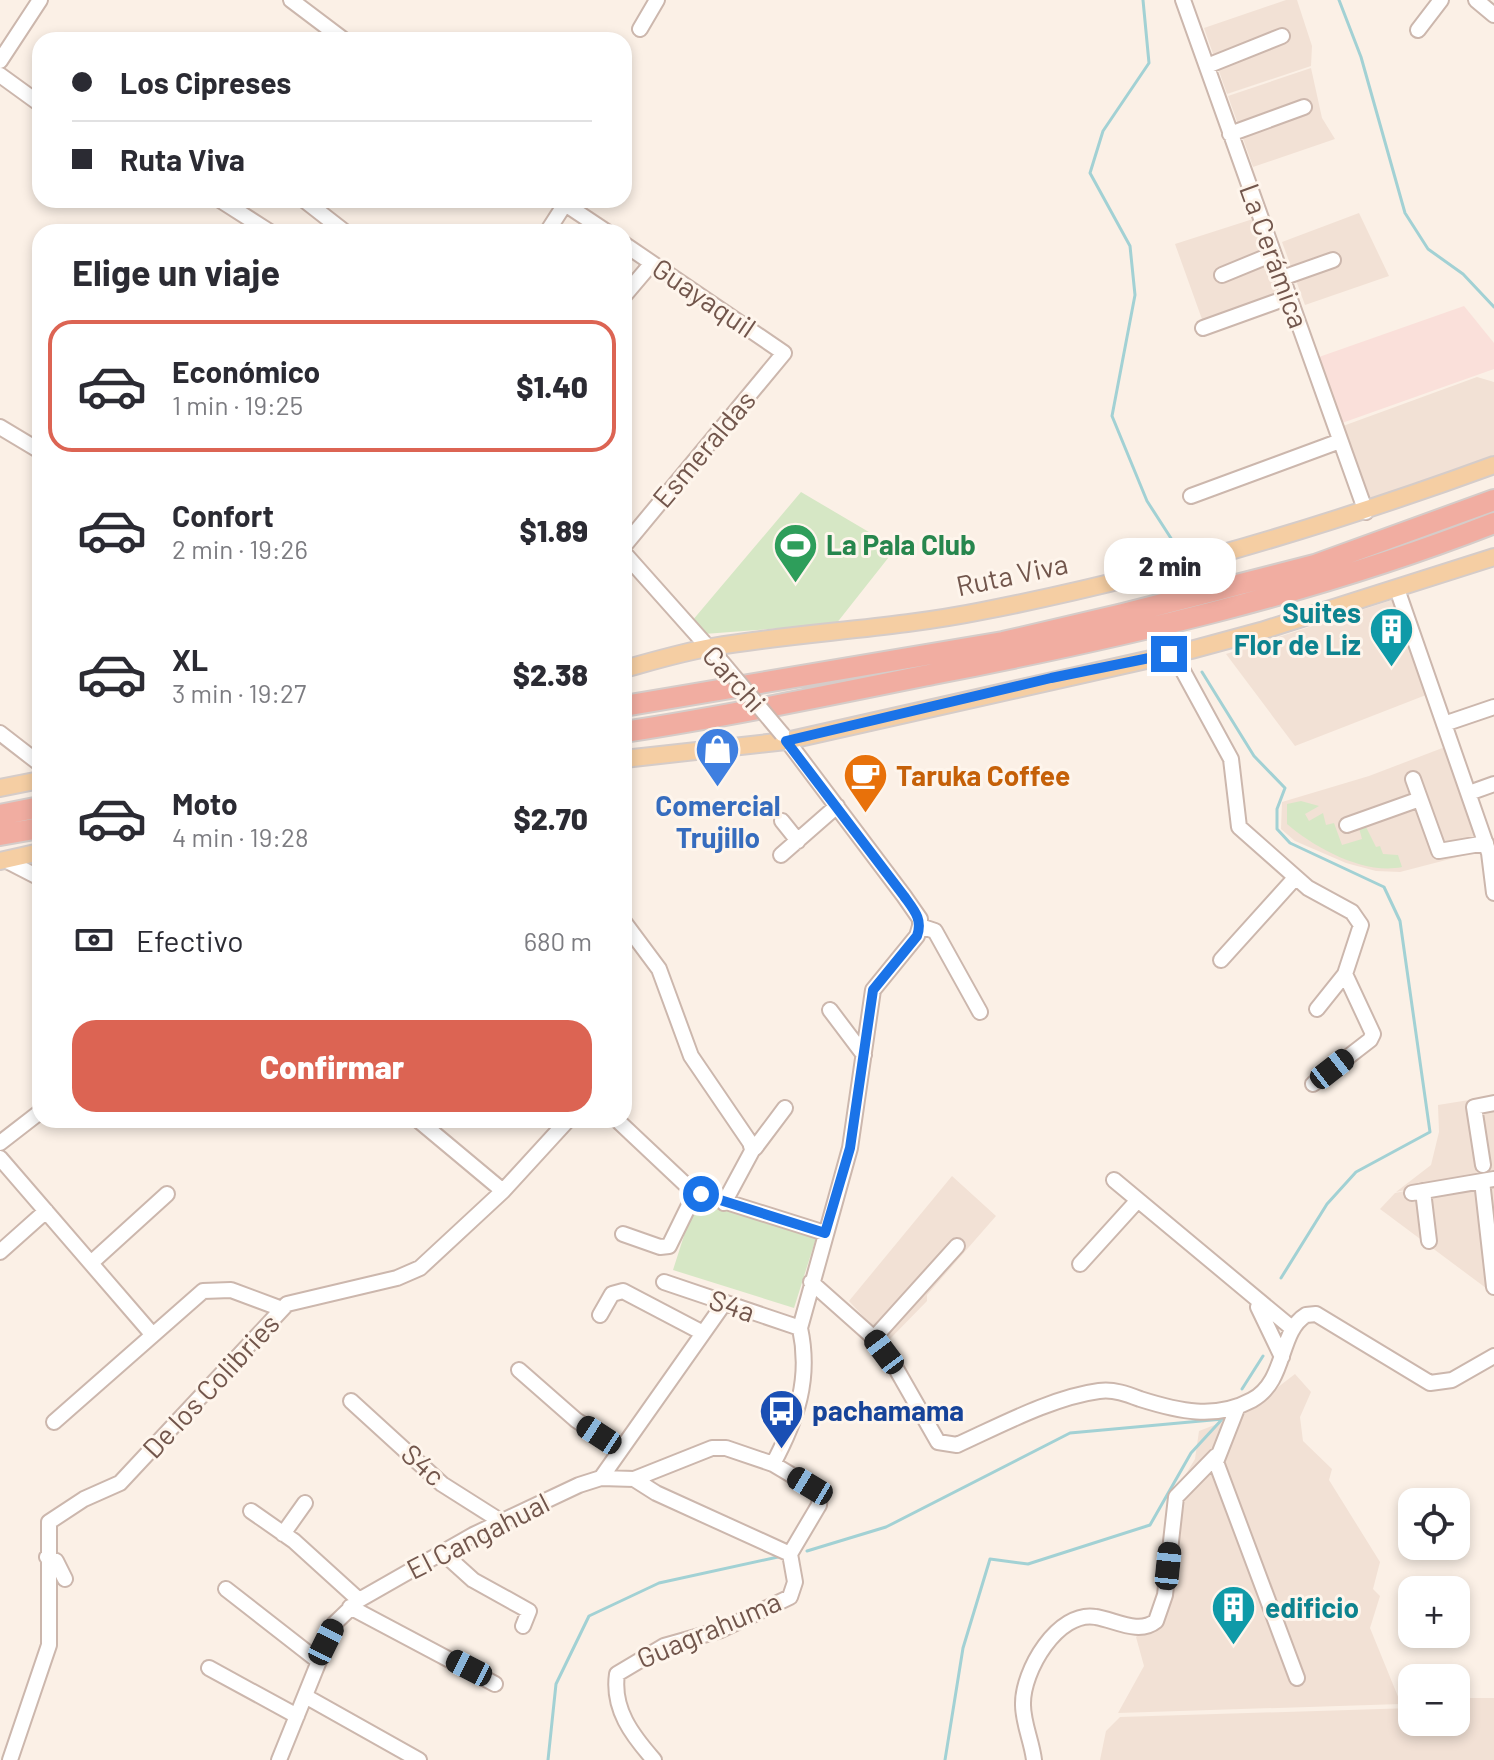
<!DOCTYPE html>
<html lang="es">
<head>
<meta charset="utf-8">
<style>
	:root { --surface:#fff; --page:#f7f7f7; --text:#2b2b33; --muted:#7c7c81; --line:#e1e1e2; --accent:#dc6453 }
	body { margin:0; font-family:Barlow,sans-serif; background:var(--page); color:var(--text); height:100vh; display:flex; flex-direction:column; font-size:30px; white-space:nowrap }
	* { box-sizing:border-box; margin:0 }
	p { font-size:26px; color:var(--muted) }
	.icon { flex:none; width:44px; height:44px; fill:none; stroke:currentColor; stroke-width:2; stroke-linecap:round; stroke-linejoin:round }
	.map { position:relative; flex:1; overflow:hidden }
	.sheet { position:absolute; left:32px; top:224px; width:600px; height:904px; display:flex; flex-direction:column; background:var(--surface); border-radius:24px; box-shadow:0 4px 12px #0003 }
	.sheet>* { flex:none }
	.hud { position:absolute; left:32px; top:32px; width:600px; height:176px; border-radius:24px; box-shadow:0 4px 12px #0003; display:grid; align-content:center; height:176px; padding:0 40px; background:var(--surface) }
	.tools { position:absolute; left:1398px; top:1488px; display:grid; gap:16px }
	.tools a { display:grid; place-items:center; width:72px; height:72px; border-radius:16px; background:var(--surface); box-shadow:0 4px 12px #0003; font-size:40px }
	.end { position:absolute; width:36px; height:36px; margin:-18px; border:10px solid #1a73e8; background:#fff; box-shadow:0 0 0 4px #fff }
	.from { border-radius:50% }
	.bubble { position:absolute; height:56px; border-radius:24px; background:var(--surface); box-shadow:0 4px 12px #0003; font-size:26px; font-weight:800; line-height:56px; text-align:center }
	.car { position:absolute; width:24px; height:48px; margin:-24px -12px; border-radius:10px; box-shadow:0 0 6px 2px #0007; background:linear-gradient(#222 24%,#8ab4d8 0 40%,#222 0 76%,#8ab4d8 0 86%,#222 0) }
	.hud b { display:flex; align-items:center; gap:28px; height:76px; font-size:30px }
	.hud b+b { border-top:2px solid var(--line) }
	.hud i { width:20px; height:20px; background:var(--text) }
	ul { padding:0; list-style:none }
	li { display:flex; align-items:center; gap:24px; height:132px; margin:0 16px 12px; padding:0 24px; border:4px solid transparent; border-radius:24px }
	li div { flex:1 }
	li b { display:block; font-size:30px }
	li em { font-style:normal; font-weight:800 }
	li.current { border-color:var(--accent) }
	li>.icon { width:72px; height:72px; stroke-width:1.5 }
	h2 { padding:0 40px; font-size:36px; line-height:96px }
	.pay { display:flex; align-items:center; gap:20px; height:88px; padding:0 40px; font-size:30px }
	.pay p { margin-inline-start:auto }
	.cta { display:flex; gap:16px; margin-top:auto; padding:16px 40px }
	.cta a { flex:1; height:92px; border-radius:24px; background:var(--accent); color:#fff; font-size:32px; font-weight:800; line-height:92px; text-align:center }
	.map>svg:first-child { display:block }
	.residential { fill:#f2e1d5 }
	.commercial { fill:#fae0da }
	.green { fill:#d6e7c5 }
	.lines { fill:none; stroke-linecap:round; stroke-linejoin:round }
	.stream { stroke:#a2d1d4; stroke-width:3 }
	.minor-casing { stroke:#ccb7ad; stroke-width:18 }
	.major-casing { stroke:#d5ccc9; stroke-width:20 }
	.highway-casing { stroke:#d5ccc9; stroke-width:24 }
	.minor { stroke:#fff; stroke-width:14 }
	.major { stroke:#f5cea3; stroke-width:16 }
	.highway { stroke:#f1ada1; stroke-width:20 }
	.minor-bridge-casing { stroke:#ccb7ad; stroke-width:18; stroke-linecap:butt }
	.minor-bridge { stroke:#fff; stroke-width:14 }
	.route { stroke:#1a73e8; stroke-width:10 }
	.labels { text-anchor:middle; stroke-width:6; stroke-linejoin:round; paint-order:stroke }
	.street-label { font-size:28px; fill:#72564c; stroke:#fef5ec }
	.leisure-label { font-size:28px; font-weight:bold; fill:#27864d; stroke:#fef5ec; text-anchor:start }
	.culture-label { font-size:28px; font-weight:bold; fill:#0d838f; stroke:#fef5ec; text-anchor:end }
	.food-label { font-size:28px; font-weight:bold; fill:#c56008; stroke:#fef5ec; text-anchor:start }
	.shop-label { font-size:28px; font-weight:bold; fill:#366cbe; stroke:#fef5ec }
	.transit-label { font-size:28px; font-weight:bold; fill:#164399; stroke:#fef5ec; text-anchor:start }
</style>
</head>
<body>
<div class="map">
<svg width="1494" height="1760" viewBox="0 0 1494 1760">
	<rect width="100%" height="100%" fill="#fbf0e6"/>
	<path class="residential" d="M1286,0H1297L1312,46L1311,66L1227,94L1204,28Z
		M1311,68L1322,118L1335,139L1253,167L1228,96Z
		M1359,213L1389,276L1305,305L1282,242Z
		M1253,219L1281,295L1203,322L1175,244Z
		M1477,377L1494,382V455L1371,501L1343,426Z
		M1392,600L1426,695L1295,746L1226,654Z
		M1445,747L1477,835L1474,838L1477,852L1400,872L1376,871L1346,863L1295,841L1281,829L1282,802L1369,776Z
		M1494,1096V1171L1396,1192L1431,1165L1439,1132L1438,1105Z
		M1494,1173V1294L1380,1209L1395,1193Z
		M952,1176L996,1216L927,1295V1301L887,1342L849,1301Z
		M1295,1374L1311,1392L1300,1417L1303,1441L1332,1469L1329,1480L1380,1562L1373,1589L1380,1596L1370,1628L1401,1704L1118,1713L1144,1666L1136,1637L1161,1613L1175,1492L1195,1459L1199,1431L1243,1414Z
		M1456,1698H1494V1760H1100L1106,1731L1120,1717L1412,1708V1722H1456Z"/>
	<path class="commercial" d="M1464,306L1494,343V369L1342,423L1319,357Z"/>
	<path class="green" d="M801,492L896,548L836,624L704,634L692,621Z
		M1301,801L1319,806L1305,814L1309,821L1323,813L1326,825L1334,823L1342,845L1362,839L1359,828L1365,825L1376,847L1380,846L1383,854L1398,855L1402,867C1364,875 1315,848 1287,824V804Z
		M696,1198L817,1235L794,1308L673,1270Z"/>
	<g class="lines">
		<path class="stream" d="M1143,0L1149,63L1103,131L1090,173L1130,246L1135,295L1112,416L1147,501L1176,546
			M1339,0L1361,57L1405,213L1428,249L1463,274L1494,307
			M1202,672L1254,756L1285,788L1277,809V829L1290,843L1384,887L1400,921L1430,1132L1356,1172L1327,1204L1281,1278
			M1242,1389L1263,1356
			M807,1551L886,1527L1070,1433L1223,1419
			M548,1760L556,1684L589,1616L659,1583L778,1557
			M945,1760L963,1648L990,1559L1028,1564L1150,1525L1191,1453L1226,1415"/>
		<defs>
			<path id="minor" d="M291,0L344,40
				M1183,0L1366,512
				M1476,0L1494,15
				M640,29L657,0
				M1418,30L1441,0
				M0,61L40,0
				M1207,66L1282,36
				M0,75L40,104
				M1230,134L1304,107
				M220,200L270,232
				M304,200L345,232
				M559,200L607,232
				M547,232L565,204
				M624,244L784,353L624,546
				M1222,275L1273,254
				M1282,278L1333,260
				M624,296L652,263
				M1203,328L1289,297
				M0,427L40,451
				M1191,496L1340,441
				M624,553L714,654
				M1397,589L1489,853L1494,893
				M1169,654L1177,660L1231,759L1239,827L1308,888L1352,912L1361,925L1345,974L1317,1009
				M1444,724L1494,707
				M0,733L40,764
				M782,734L904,896L920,919V926
				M1413,779L1439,851L1486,843
				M1469,793L1494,784
				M782,821L798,841
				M1347,825L1420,799
				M781,855L837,806
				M5,860L40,878
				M624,922L659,969L691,1056L751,1144L752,1151L724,1203
				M920,926L935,931L980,1012
				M1221,960L1295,878
				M830,1010L864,1055
				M1313,1084L1370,1040L1373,1034L1345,974
				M418,1120L503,1191
				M617,1120L686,1185L701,1194L825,1233
				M0,1143L40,1112
				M751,1146L755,1148L785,1108
				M0,1158L152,1334
				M1483,1165L1474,1107L1494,1103
				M1114,1180L1293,1329
				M1482,1181L1494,1287
				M1423,1191L1429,1241
				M1412,1193L1494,1179
				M623,1234L660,1247L669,1246L696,1191
				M0,1252L46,1211
				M91,1263L167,1194
				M1080,1264L1138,1200
				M664,1282L800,1328
				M811,1282L874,1338L894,1365L938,1442L957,1445C999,1426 1053,1397 1099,1391C1114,1389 1127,1394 1140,1399C1178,1411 1215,1420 1252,1400C1287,1381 1278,1332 1306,1315L1316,1314L1430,1383L1452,1380L1494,1356
				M1258,1307L1282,1357
				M600,1315L612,1294L623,1291L703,1333
				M874,1338L957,1246
				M519,1370L576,1420L621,1449
				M351,1401L442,1484L502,1522
				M1238,1406L1216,1462L1297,1678
				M54,1422L203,1291L231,1290L282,1309
				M773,1464C797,1419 811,1379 800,1328L850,1148L873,990L917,936L920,926
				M601,1478L723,1305
				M634,1479L656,1493L790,1554
				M251,1511L294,1541L359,1600
				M283,1534L305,1503
				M442,1552L473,1580L529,1611L523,1626
				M47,1557L56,1561L65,1579
				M226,1589L317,1660
				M350,1607L495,1684
				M209,1668L297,1716
				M305,1696L419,1760
				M10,1760L49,1645V1522L84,1499L120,1483L287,1304L397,1278L420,1268L503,1191L568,1120
				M279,1760L334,1624L359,1600L473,1535L579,1485L601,1478L634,1479L712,1448H726L773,1464L810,1486L820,1496L819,1505L790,1554L795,1582L790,1597L721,1630L664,1646L617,1674C612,1709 632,1735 654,1760
				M1034,1760C1032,1742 1023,1723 1023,1705C1022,1671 1058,1610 1096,1617C1115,1620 1139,1635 1156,1621L1165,1595L1176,1497L1216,1456"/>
			<path id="major" d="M624,669C653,661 683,652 712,647C802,632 893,629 982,611C1157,577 1327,526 1494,465
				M624,759L786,741L1191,650L1261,631L1494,557
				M0,788L40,780
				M0,861L40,852"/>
			<path id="highway" d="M624,706L1003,642L1123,614L1315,565L1494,500
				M624,732C728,716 830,695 933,674C1123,637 1313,594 1494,523
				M0,815L40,807
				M0,835L40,828"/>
		</defs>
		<use href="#minor" class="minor-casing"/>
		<use href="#major" class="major-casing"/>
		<use href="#highway" class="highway-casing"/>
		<use href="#minor" class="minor"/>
		<use href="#major" class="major"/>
		<use href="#highway" class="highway"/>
		<defs>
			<path id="minor-bridge" d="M715,654L782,734"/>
		</defs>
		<use href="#minor-bridge" class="minor-bridge-casing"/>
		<use href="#minor-bridge" class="minor-bridge"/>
	</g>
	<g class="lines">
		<path class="route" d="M701,1194L825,1233L850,1148L873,990L917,936C923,919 914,910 904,896L786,741L1051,678L1169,654"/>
	</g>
	<defs>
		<symbol id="stadium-pin" viewBox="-11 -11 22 30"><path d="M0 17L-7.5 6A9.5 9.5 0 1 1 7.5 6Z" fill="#2e9e5b" stroke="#fef5ec"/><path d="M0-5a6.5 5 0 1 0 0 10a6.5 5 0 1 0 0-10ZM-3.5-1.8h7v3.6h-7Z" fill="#fff"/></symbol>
		<symbol id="building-pin" viewBox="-11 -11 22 30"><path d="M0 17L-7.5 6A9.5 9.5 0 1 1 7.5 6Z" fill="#0f9aa8" stroke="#fef5ec"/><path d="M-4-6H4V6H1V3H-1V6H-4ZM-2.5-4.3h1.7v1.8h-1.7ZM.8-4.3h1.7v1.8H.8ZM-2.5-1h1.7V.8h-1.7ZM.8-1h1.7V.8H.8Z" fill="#fff"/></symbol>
		<symbol id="shop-pin" viewBox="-11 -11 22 30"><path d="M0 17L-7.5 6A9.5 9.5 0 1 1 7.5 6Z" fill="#3f7fe0" stroke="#fef5ec"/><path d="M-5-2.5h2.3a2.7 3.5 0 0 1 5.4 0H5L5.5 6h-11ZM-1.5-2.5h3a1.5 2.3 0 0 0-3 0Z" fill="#fff"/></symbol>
		<symbol id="cafe-pin" viewBox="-11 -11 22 30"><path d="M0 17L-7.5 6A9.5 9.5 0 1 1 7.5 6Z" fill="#e8710a" stroke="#fef5ec"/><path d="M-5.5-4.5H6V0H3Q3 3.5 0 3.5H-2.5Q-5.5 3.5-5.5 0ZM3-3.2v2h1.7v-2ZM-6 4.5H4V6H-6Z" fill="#fff"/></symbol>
		<symbol id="bus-pin" viewBox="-11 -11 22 30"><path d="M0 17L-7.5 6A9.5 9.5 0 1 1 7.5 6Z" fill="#1a4fb4" stroke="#fef5ec"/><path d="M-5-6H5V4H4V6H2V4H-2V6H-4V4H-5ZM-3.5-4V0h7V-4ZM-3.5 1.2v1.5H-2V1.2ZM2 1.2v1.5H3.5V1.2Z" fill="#fff"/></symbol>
	</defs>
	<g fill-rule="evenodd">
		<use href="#stadium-pin" x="770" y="520" width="51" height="69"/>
		<use href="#building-pin" x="1366" y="604" width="51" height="69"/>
		<use href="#shop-pin" x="692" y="724" width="51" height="69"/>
		<use href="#cafe-pin" x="840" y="750" width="51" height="69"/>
		<use href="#bus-pin" x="756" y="1386" width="51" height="69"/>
		<use href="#building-pin" x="1208" y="1582" width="51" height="69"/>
	</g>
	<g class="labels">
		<g class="street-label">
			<text transform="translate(1274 256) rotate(70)" y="10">La Cerámica</text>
			<text transform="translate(704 298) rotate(34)" y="10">Guayaquil</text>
			<text transform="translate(704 449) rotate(-50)" y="10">Esmeraldas</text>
			<text transform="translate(1012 575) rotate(-12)" y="10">Ruta Viva</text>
			<text transform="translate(734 679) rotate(48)" y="10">Carchi</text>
			<text transform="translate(732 1306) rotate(19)" y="10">S4a</text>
			<text transform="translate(211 1386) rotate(-47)" y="10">De los Colibries</text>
			<text transform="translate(423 1465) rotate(42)" y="10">S4c</text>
			<text transform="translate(478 1536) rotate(-27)" y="10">El Cangahual</text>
			<text transform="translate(709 1630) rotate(-23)" y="10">Guagrahuma</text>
		</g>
		<g class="leisure-label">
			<text x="826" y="555">La Pala Club</text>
		</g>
		<g class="culture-label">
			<text x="1361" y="623">Suites<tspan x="1361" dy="32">Flor de Liz</tspan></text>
			<text x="1265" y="1618" text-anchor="start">edificio</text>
		</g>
		<g class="food-label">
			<text x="896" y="786">Taruka Coffee</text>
		</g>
		<g class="shop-label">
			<text x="718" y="816">Comercial<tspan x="718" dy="32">Trujillo</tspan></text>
		</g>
		<g class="transit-label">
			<text x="812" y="1421">pachamama</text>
		</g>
	</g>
</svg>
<div class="tools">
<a><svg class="icon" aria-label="locate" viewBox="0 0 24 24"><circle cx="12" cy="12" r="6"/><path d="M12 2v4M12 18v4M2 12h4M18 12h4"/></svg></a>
<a>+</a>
<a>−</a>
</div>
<i class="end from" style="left:701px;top:1194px"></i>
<i class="end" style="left:1169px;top:654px"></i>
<div class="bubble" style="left:1104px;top:538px;width:132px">2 min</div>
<i class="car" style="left:1332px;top:1069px;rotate:52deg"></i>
<i class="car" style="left:884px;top:1352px;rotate:323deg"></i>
<i class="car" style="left:599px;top:1435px;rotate:303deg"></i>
<i class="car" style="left:810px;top:1486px;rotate:301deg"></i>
<i class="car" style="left:1168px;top:1566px;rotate:6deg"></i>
<i class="car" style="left:326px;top:1642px;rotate:26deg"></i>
<i class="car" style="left:469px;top:1668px;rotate:297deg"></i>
<div class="hud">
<b><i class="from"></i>Los Cipreses</b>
<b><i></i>Ruta Viva</b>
</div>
<section class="sheet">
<h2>Elige un viaje</h2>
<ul>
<li class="current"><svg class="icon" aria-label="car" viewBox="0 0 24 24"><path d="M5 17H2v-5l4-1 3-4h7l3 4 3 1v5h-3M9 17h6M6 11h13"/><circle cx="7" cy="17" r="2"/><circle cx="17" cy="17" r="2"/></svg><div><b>Económico</b><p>1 min · 19:25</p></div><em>$1.40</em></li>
<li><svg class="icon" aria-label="car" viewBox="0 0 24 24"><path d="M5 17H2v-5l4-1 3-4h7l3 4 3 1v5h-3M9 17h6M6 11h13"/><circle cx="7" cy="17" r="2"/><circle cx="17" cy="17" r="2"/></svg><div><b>Confort</b><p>2 min · 19:26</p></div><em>$1.89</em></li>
<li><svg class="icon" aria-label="car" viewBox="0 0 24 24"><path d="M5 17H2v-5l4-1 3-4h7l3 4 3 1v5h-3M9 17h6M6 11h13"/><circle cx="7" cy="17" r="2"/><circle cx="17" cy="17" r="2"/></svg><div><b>XL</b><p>3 min · 19:27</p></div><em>$2.38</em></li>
<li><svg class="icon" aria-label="car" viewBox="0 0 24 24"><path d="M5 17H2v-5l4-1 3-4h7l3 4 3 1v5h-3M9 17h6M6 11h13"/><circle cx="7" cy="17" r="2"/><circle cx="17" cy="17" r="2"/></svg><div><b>Moto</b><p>4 min · 19:28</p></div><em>$2.70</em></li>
</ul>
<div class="pay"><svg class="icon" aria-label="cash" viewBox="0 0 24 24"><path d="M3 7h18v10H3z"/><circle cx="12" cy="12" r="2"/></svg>Efectivo<p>680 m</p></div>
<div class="cta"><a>Confirmar</a></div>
</section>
</div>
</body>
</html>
